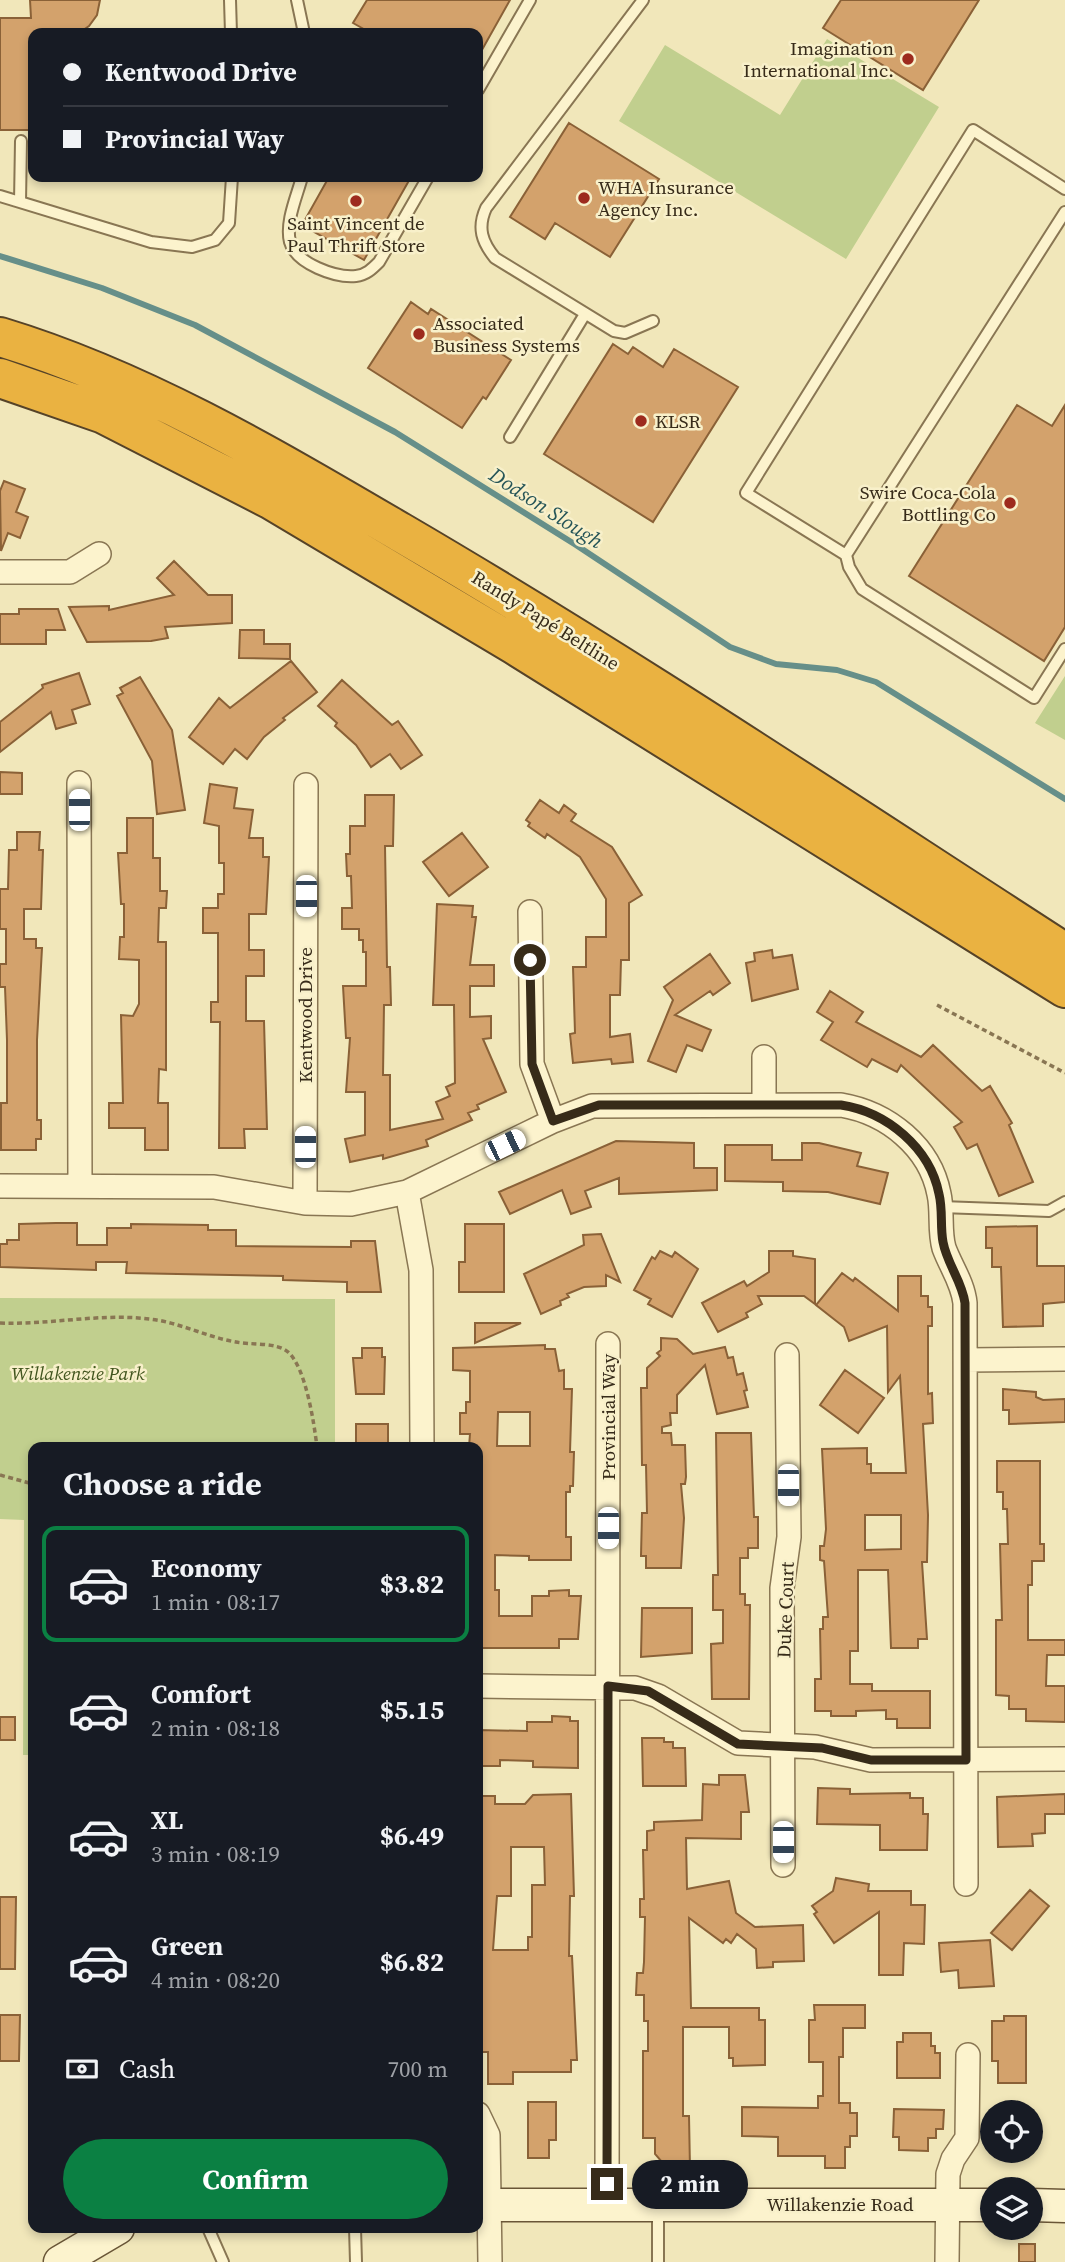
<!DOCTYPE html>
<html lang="en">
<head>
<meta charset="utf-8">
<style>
	:root { --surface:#171b24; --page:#20242c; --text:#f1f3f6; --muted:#9ea1a6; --line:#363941; --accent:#0b8043 }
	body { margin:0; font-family:"Source Serif 4",serif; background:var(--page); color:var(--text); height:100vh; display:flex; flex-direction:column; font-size:26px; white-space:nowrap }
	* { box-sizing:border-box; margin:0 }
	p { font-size:23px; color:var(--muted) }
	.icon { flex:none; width:38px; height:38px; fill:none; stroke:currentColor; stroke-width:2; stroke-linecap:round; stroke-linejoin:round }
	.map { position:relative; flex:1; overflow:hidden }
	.drawer { position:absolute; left:28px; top:1442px; width:455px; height:791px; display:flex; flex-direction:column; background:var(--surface); border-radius:14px; box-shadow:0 4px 10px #0003 }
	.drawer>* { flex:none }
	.banner { position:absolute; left:28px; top:28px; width:455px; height:154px; border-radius:14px; box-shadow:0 4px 10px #0003; display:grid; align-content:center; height:154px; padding:0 35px; background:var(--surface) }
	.controls { position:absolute; left:980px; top:2100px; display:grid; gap:14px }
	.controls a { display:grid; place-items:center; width:63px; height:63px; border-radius:50%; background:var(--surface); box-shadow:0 4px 10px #0003; font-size:35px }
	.end { position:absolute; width:32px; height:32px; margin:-16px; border:9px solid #372b19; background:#fff; box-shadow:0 0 0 4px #fff }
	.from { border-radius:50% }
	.bubble { position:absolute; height:49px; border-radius:24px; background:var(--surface); box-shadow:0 4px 10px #0003; font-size:23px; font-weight:700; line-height:49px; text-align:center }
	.car { position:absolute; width:21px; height:42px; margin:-21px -10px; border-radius:9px; box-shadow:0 0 5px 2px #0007; background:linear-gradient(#fff 24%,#345 0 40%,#fff 0 76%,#345 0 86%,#fff 0) }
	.banner b { display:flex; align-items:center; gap:24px; height:66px; font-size:26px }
	.banner b+b { border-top:2px solid var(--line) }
	.banner i { width:18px; height:18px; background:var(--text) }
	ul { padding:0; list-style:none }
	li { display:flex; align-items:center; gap:21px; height:116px; margin:0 14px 10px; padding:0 21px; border:4px solid transparent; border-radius:14px }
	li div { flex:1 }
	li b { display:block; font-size:26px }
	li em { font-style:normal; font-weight:700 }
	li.current { border-color:var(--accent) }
	li>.icon { width:63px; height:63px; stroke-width:1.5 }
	h2 { padding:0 35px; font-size:32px; line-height:84px }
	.pay { display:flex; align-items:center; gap:18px; height:77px; padding:0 35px; font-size:26px }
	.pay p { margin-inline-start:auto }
	.primary-button { display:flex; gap:14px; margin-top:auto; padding:14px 35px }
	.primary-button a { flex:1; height:80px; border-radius:42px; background:var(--accent); color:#fff; font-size:28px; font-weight:700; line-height:80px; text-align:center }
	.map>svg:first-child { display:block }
	.green { fill:#c1cf8e }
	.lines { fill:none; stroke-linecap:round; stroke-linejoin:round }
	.stream { stroke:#668f89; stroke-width:6 }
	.building { fill:#d3a26c; stroke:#8a6137; stroke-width:2; fill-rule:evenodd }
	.lane-casing { stroke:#897653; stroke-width:14 }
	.street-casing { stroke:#897653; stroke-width:26 }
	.secondary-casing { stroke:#6a5637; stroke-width:35 }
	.highway-casing { stroke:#564328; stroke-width:42 }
	.path { stroke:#897653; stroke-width:3.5; stroke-dasharray:5 3.5; stroke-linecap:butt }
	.lane { stroke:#fcf3cd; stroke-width:10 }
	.street { stroke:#fcf3cd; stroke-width:23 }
	.secondary { stroke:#fcf3cd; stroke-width:32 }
	.highway { stroke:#eab241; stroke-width:38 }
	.route { stroke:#372b19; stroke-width:9 }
	.poi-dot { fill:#9d2b1e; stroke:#f8f0ca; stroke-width:2.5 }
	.labels { text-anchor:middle; stroke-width:5; stroke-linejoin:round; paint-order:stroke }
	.poi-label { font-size:19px; fill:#372b19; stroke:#f8f0ca; text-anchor:start }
	.street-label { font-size:19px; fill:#372b19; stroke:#f8f0ca }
	.park-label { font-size:19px; font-style:italic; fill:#41551e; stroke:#f8f0ca }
	.water-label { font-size:21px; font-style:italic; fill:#275658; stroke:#f8f0ca }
</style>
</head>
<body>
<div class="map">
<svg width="1065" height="2262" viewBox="0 0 1065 2262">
	<rect width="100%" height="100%" fill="#f1e7ba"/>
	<path class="green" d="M827,39L939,107L846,259L619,121L665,45L780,115Z
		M1065,676V740L1035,723Z
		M0,1298L335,1299V1447H33V1755H23L24,1520L0,1519Z"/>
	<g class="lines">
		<path class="stream" d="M0,256L102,288L195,325L395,432L576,545L730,647L776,664L837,670L876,682L1065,799"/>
	</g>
	<path class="building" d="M30,0H100L97,15L89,26L79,33H33V130H0V18H31Z
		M367,0H510L478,57V33H371L353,23Z
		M841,0H979L923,90L823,28Z
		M569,123L659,179L610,257L555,223L545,239L510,217Z
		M329,177H411L364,260L302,225Z
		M411,302L428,314L431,309L511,360L486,399L483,397L462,428L368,368Z
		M613,344L628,354L633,347L663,367L674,349L738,387L653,522L544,454Z
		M1017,405L1052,426L1065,405V627L1044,661L909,576Z
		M4,481L25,489L16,512L28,517L20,538L8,533L1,551L0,491Z
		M174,561L208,595H232V623L165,627L168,638L151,641L87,642L69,607L109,606V610L174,595L157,578Z
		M19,609H58L65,630H46V644H0V614H19Z
		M240,630H264V644H290V659L239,658Z
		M291,661L317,692L283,718L285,720L264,737L247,759L235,749L223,764L189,737L219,698L230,708Z
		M79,673L90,704L72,710L76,723L56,729L51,712L0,752V722L43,688L42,685Z
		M140,677L172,730L185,810L157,814L152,761L117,696L123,693L120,688Z
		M342,680L392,725L398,721L422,755L401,769L390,754L371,767L356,745L335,726L337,723L318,706Z
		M0,772L22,773V794H0Z
		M210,784L237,788L234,808L253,810L249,838H263V857H269L266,914H249V950H264V976H246V1021H264L267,1129H244L245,1148H219L220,1022H211V1002H218V933H203V908H218V894H224V863H219V826L204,823Z
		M365,795H394L393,846H385L387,967H390L391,1005H384L383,1075H390V1130L443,1119L436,1102L450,1096L446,1087L455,1083L454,1005H433L437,904L473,906L472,917H476L470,965H494V986H470V1017L491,1016V1038L483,1039L506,1092L477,1105L479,1109L468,1113L472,1120L426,1140L428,1146L383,1159V1155L350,1162L345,1139L365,1135V1092H346L350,1038H346L343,986H366V952H363V940H359V929H342V908H352L351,876H347L346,854H350V826H365Z
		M540,800L559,813L564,805L576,814L571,821L612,847L642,895L629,903V960H621L620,995H610V1037L630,1034L633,1062L612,1064L611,1059L573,1063L570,1034L575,1033L573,967H586V937H606V899L580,857L547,834L545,838L528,826L530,823L526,820Z
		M127,818H153V858H160V891H167L166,908H159L158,942H166V1070L159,1069L158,1103H168V1150H145V1128H109V1103H123L121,1015L133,1016L139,1004V960L119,959L120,937H124V904H121L118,853H127Z
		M17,832H40L39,850H43L41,909H24V939H36V948H42L37,1040V1120H41V1139H36V1150H1V1103H7V1040L5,987H0V964H6V929H0V889H8L9,850H17Z
		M462,833L488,867L449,896L423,862Z
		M772,950L773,958L792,955L798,989L752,1001L746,963L755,961L754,953Z
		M710,954L730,983L713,995L710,991L675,1015L711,1030L702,1051L687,1045L676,1072L648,1061L673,1000L664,987Z
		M830,991L863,1012L856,1022L921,1057L933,1045L982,1091L990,1086L1012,1123L1009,1125L1033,1182L999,1196L977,1144L967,1149L954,1127L962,1122L901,1065L897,1072L872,1059L867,1067L821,1040L833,1022L817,1012Z
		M616,1141L694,1143V1168H717V1190L619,1194V1178L585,1191L591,1207L571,1214L562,1190L510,1214L499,1192Z
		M802,1143H819L861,1153L857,1166L888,1173L880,1204L828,1192L783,1191V1182L725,1181V1145H772V1160H802Z
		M56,1223H77V1245H107V1228H131V1224L208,1225V1230H236V1246L351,1247V1241H375L381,1292H347V1282L283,1280V1276L126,1273L127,1262H96V1270L0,1267V1244H7V1240H19V1224Z
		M465,1224H504V1292H459V1262H465Z
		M1037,1226V1266H1065V1302L1043,1304V1326L1003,1327L1001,1267H992V1248H986V1227Z
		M601,1234L620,1282L606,1275V1286L584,1287L567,1294L569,1297L560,1301L561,1305L541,1314L524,1274L584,1245L583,1235Z
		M660,1251L672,1257L675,1252L698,1269L672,1317L648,1304L651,1299L634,1290L652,1257L655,1259Z
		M769,1251H793V1256L815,1259V1304L804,1296H758L762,1304L746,1313L748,1317L718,1332L702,1303L744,1281L747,1286L769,1272Z
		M842,1273L853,1281L855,1278L898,1311V1276H921V1296H928V1307H932V1326H928V1394L932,1393L933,1423L923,1424L928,1515L927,1562H922L927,1639H918V1648H891L888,1570H858V1651H850V1684H872V1691H930V1728H897V1719H886V1710L856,1711V1716H831V1711H815V1679H821L820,1629H823V1617H828L824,1561L820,1560V1546H824L826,1529L822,1449L867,1448V1464H871V1473H906L900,1376L888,1392L887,1326L849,1341L844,1327L816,1305ZM865,1515H901V1549L865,1550Z
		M475,1323H521L475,1343Z
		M661,1338L677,1339L693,1354L725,1347L728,1358L733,1357L737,1375L743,1373L747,1390L744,1391L748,1407L717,1414L705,1365L677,1395V1413H670L671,1425L662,1427V1433H671L672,1445H685L686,1477L685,1484H681L684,1518L681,1568H646V1556H641L642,1513H647L646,1465H642L641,1388H647V1368L660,1356L657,1353L661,1350Z
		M545,1345V1349H555L559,1371L564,1370V1389H572L570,1452H574L573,1486H570V1492H566V1537H571V1560H529V1556L495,1555V1590H499V1616H532V1596H549V1591L569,1590V1596H581L578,1639H559V1648H478V1447H469L470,1434H460V1413H466V1402H470V1371L453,1370V1348ZM498,1412H530V1446H497Z
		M362,1348H382V1357H385L384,1394H356L353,1358H362Z
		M845,1370L884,1398L858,1433L820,1405Z
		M1003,1389L1036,1392V1397L1043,1400L1065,1399V1422L1009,1424V1410H1003Z
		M356,1424H388V1447H356Z
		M716,1433H751L754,1517H758V1548H748V1558H740V1594H745V1605H750L749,1699H712L711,1644L723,1643V1610H713V1575H718Z
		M997,1461H1040V1544H1044V1561H1032V1585H1028V1640H1065V1655H1047L1046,1686H1065V1722L1026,1721V1709H1009V1696L996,1695V1620H1002L1000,1544H1008L1007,1509H1003V1492H997Z
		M642,1608H692V1653L641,1657Z
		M552,1716L570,1717V1721H578V1768L533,1767V1761L500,1760V1766H478V1730L527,1731V1722H552Z
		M0,1717H15V1740H0Z
		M642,1738H664V1742H673V1748H685L686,1786H643Z
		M719,1775H745L749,1812H741V1839L686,1838L687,1889L729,1881L736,1913L755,1927L803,1925L804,1961L773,1962V1967L757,1968L756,1949L737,1934L731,1943L726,1939L723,1943L689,1918L691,2008H759V2020H765V2065L733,2066V2058H729V2027H683V2116H689L690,2169H668L655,2154V2138H643V2051H648V2021H644V1995H636L637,1973H643L644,1962L645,1917H640V1899H644L643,1850H647V1831L654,1830V1822L702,1820L703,1784L719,1785Z
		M818,1788L850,1789V1794L910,1793V1798H923V1814H928L927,1850H880V1825L817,1824Z
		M571,1794L574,1896H570L569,1956H572L577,2060H571V2072H513V2084H488V2052H478V2016H482V1980H478V1796H495V1804H525L533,1795ZM511,1847H544L545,1885H532V1937H528V1950H493L497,1896H511Z
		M1065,1794V1814H1045V1833L1032,1834L1033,1846L998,1847L997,1797Z
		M836,1878L869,1884L868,1891H911V1905H925L924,1944L904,1943L903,1975H879V1912L834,1943L814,1914L817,1912L812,1906L833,1891Z
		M1030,1890L1049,1906L1012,1950L991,1933Z
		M0,1897H16L15,1969H0Z
		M990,1940L994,1986L959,1988L958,1970L941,1972L939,1943Z
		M814,2005H865V2028H843V2057H839V2103H850V2113H857V2136H850V2147H845V2168H825V2156H778V2137L742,2136V2107L818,2108V2096H823V2062H809V2020H815Z
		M0,2015H20L19,2061H0Z
		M1004,2016H1026V2083H998V2061H992V2021H1004Z
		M903,2033H931V2046H935V2053H940V2078H897V2042H903Z
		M528,2102H556V2140H549V2158H528Z
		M894,2109L944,2110L943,2129H936V2138H928V2151L899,2150V2137H893Z
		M1019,2244H1035V2262H1019Z"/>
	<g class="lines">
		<defs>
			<path id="lane" d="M230,0L231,33
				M297,0L304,33
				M643,0L486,208C477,228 482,242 495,258L614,331L625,333L653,321
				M478,90L530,0
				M302,177C297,196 285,222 290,242C296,264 336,278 356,276C366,275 372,269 379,262L428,177
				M0,196L151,242L192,247L215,240L229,223L232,177
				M20,202L21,141
				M1065,212L846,555L849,567L862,589L1034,698L1065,649
				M510,437L585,314
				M846,555L746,493L973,130L1065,189
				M941,1207L1049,1211L1065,1202
				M208,2228L223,2262
				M355,2228L356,2262
				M658,2262V2207"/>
			<path id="street" d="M0,572H70L99,554
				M79,783L80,1186
				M530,912L532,1064L553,1121
				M764,1057V1104
				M0,1186L214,1187L305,1203L351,1204L407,1192L553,1121L592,1106L841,1105C888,1113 930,1147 939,1194C943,1211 939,1231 944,1248C951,1267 963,1283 965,1303L966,1884
				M407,1192L421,1270L422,1447
				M305,1203L306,785
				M966,1360L1065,1359
				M478,1686L635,1688L658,1696L738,1743L815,1747L871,1760L1065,1759
				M783,1865L782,1588L789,1537L787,1355
				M478,2114L488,2135L490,2262
				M607,2204L608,1344
				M947,2262L948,2174L953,2159L967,2138L968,2055"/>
			<path id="secondary" d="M478,2205H992
				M1031,2205L1065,2206
				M60,2262L118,2228"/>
			<path id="highway" d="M0,337C142,380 272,457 400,532C626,664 845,811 1065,953
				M0,378L104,414L270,499L515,645L1065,988"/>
		</defs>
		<use href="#lane" class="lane-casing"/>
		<use href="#street" class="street-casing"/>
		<use href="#secondary" class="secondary-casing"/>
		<use href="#highway" class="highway-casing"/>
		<path class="path" d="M937,1005L1065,1073
			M0,1323C50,1325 99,1313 149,1319C179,1322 206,1337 236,1342C249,1345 277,1342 288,1352C306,1368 314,1423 317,1447
			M0,1475L33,1484"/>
		<use href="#lane" class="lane"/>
		<use href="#street" class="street"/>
		<use href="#secondary" class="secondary"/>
		<use href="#highway" class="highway"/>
	</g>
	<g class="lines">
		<path class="route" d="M530,960L532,1064L553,1121L599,1105H841C887,1112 930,1148 939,1194C943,1210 940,1226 943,1242C947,1264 962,1281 965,1303L966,1760H871L822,1748L738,1744L648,1691L608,1686L607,2184"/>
	</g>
	<g class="poi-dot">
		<circle cx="908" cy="59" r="7"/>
		<circle cx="584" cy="198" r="7"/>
		<circle cx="356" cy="201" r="7"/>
		<circle cx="419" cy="334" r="7"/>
		<circle cx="641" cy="421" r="7"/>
		<circle cx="1010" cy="503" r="7"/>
	</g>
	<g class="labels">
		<g class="poi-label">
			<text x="894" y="55" text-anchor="end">Imagination<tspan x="894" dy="22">International Inc.</tspan></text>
			<text x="598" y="194">WHA Insurance<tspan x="598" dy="22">Agency Inc.</tspan></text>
			<text x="356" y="230" text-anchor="middle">Saint Vincent de<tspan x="356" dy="22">Paul Thrift Store</tspan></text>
			<text x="433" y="330">Associated<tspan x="433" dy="22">Business Systems</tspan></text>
			<text x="655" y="428">KLSR</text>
			<text x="996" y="499" text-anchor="end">Swire Coca-Cola<tspan x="996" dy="22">Bottling Co</tspan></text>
		</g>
		<g class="street-label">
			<text transform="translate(546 620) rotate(32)" y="7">Randy Papé Beltline</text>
			<text transform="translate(305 1015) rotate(-90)" y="7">Kentwood Drive</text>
			<text transform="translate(608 1417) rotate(-90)" y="7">Provincial Way</text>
			<text transform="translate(785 1610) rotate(-88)" y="7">Duke Court</text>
			<text x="840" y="2211">Willakenzie Road</text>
		</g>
		<g class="park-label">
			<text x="78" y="1380">Willakenzie Park</text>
		</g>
		<g class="water-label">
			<text transform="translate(546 508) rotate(33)" y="7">Dodson Slough</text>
		</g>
	</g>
</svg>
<div class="controls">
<a><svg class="icon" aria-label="locate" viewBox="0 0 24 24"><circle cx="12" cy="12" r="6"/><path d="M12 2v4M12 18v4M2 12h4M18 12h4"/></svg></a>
<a><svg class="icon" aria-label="layers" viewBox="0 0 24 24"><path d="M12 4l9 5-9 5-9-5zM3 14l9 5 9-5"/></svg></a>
</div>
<i class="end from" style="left:530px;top:960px"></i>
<i class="end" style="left:607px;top:2184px"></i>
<div class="bubble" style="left:632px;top:2160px;width:116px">2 min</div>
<i class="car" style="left:79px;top:810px;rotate:0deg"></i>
<i class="car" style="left:306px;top:896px;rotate:180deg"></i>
<i class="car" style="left:505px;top:1145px;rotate:64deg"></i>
<i class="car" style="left:305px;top:1147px;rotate:0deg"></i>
<i class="car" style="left:788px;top:1485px;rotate:180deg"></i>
<i class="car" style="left:608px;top:1528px;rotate:180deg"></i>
<i class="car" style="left:783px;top:1842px;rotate:180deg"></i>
<div class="banner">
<b><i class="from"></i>Kentwood Drive</b>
<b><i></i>Provincial Way</b>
</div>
<section class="drawer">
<h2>Choose a ride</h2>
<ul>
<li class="current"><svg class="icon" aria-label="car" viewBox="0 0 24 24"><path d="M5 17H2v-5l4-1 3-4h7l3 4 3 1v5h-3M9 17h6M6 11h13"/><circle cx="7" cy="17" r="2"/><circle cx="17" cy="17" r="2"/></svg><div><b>Economy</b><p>1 min · 08:17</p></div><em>$3.82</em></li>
<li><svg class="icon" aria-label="car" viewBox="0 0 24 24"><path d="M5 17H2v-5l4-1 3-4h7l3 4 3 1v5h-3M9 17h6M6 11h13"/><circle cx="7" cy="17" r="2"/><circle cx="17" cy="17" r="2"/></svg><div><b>Comfort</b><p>2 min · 08:18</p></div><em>$5.15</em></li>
<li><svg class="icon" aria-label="car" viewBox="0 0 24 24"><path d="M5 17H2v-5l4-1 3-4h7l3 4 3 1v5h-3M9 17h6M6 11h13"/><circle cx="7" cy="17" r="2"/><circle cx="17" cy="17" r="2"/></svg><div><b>XL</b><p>3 min · 08:19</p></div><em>$6.49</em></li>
<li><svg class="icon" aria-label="car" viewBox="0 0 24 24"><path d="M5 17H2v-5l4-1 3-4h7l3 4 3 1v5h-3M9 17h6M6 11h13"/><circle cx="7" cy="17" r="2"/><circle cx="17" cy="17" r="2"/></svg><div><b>Green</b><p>4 min · 08:20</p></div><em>$6.82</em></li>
</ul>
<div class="pay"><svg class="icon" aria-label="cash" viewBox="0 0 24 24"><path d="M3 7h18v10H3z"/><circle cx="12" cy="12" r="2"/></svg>Cash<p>700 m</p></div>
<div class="primary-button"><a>Confirm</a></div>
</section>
</div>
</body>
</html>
